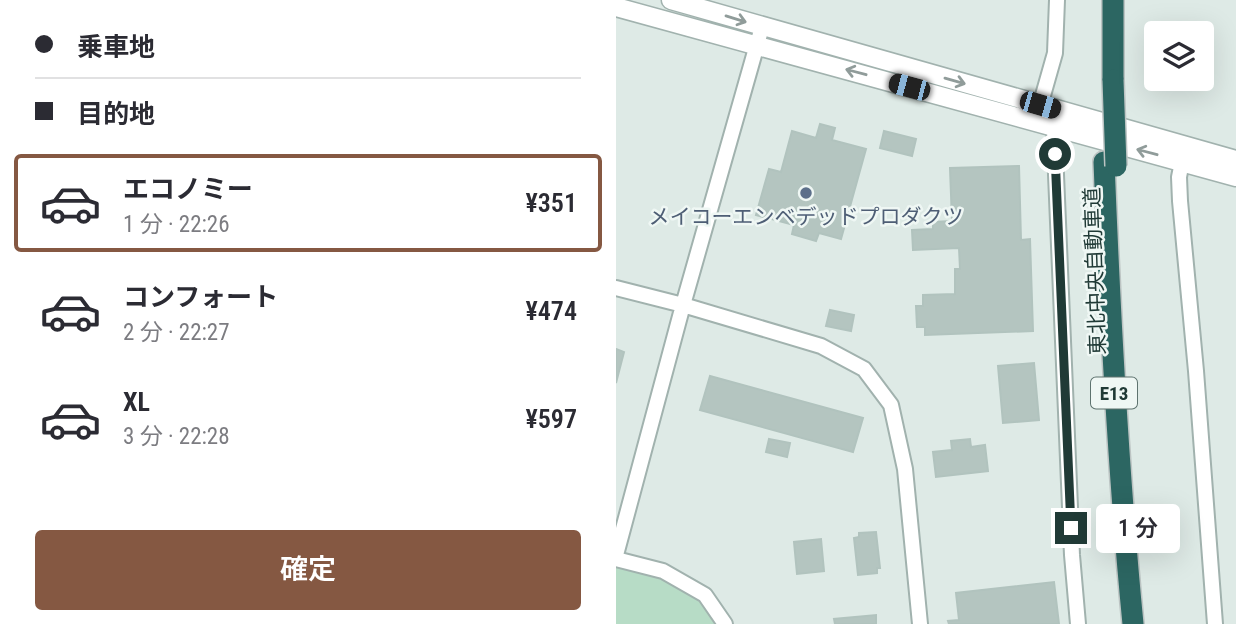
<!DOCTYPE html>
<html lang="ja">
<head>
<meta charset="utf-8">
<style>
	:root { --surface:#fff; --page:#f7f7f7; --text:#2b2b33; --muted:#7c7c81; --line:#e1e1e2; --accent:#855842 }
	body { margin:0; font-family:"Roboto Condensed","Noto Sans JP",sans-serif; background:var(--page); color:var(--text); height:100vh; display:flex; flex-direction:column; font-size:26px; white-space:nowrap }
	* { box-sizing:border-box; margin:0 }
	p { font-size:23px; color:var(--muted) }
	.icon { flex:none; width:38px; height:38px; fill:none; stroke:currentColor; stroke-width:2; stroke-linecap:round; stroke-linejoin:round }
	.map { position:relative; flex:1; overflow:hidden }
	.side { display:flex; flex-direction:column; background:var(--surface); width:616px }
	.side>* { flex:none }
	.banner { display:grid; align-content:center; height:154px; padding:0 35px; background:var(--surface) }
	.tools { position:absolute; left:528px; top:21px; display:grid; gap:14px }
	.tools a { display:grid; place-items:center; width:70px; height:70px; border-radius:7px; background:var(--surface); box-shadow:0 7px 28px #0002; font-size:35px }
	.end { position:absolute; width:32px; height:32px; margin:-16px; border:9px solid #203a36; background:#fff; box-shadow:0 0 0 4px #fff }
	.from { border-radius:50% }
	.bubble { position:absolute; height:49px; border-radius:7px; background:var(--surface); box-shadow:0 7px 28px #0002; font-size:23px; font-weight:600; line-height:49px; text-align:center }
	.car { position:absolute; width:21px; height:42px; margin:-21px -10px; border-radius:9px; box-shadow:0 0 5px 2px #0007; background:linear-gradient(#222 24%,#8ab4d8 0 40%,#222 0 76%,#8ab4d8 0 86%,#222 0) }
	.banner b { display:flex; align-items:center; gap:24px; height:66px; font-size:26px }
	.banner b+b { border-top:2px solid var(--line) }
	.banner i { width:18px; height:18px; background:var(--text) }
	ul { padding:0; list-style:none }
	li { display:flex; align-items:center; gap:21px; height:98px; margin:0 14px 10px; padding:0 21px; border:4px solid transparent; border-radius:7px }
	li div { flex:1 }
	li b { display:block; font-size:26px }
	li em { font-style:normal; font-weight:600 }
	li.selected { border-color:var(--accent) }
	li>.icon { width:63px; height:63px; stroke-width:1.5 }
	.action { display:flex; gap:14px; margin-top:auto; padding:14px 35px }
	.action a { flex:1; height:80px; border-radius:7px; background:var(--accent); color:#fff; font-size:28px; font-weight:600; line-height:80px; text-align:center }
	main { display:flex; flex:1; min-height:0 }
	.map>svg:first-child { display:block }
	.green { fill:#b7dcc6 }
	.building { fill:#b4c5c0; stroke:#b1c3be; stroke-width:2 }
	.lines { fill:none; stroke-linecap:round; stroke-linejoin:round }
	.minor-casing { stroke:#a1b2ae; stroke-width:18 }
	.tertiary-casing { stroke:#a1b2ae; stroke-width:21 }
	.motorway-casing { stroke:#bcc4c3; stroke-width:24 }
	.minor { stroke:#fff; stroke-width:14 }
	.tertiary { stroke:#fff; stroke-width:18 }
	.motorway { stroke:#2c6662; stroke-width:21 }
	.motorway-bridge-casing { stroke:#bcc4c3; stroke-width:24; stroke-linecap:butt }
	.motorway-bridge { stroke:#2c6662; stroke-width:21 }
	.oneway { stroke:#909c9a }
	.route { stroke:#203a36; stroke-width:9 }
	.service-dot { fill:#5c6f8a; stroke:#eff7f4; stroke-width:2.5 }
	.labels { text-anchor:middle; stroke-width:5; stroke-linejoin:round; paint-order:stroke }
	.shield { fill:#eff7f4; stroke:#5e736f; stroke-width:2 }
	.shield-label { font-size:19px; font-weight:bold; fill:#203a36 }
	.service-label { font-size:21px; fill:#4e5e75; stroke:#eff7f4 }
	.street-label { font-size:21px; fill:#203a36; stroke:#eff7f4 }
</style>
</head>
<body>
<main>
<section class="side">
<div class="banner">
<b><i class="from"></i>乗車地</b>
<b><i></i>目的地</b>
</div>
<ul>
<li class="selected"><svg class="icon" aria-label="car" viewBox="0 0 24 24"><path d="M5 17H2v-5l4-1 3-4h7l3 4 3 1v5h-3M9 17h6M6 11h13"/><circle cx="7" cy="17" r="2"/><circle cx="17" cy="17" r="2"/></svg><div><b>エコノミー</b><p>1 分 · 22:26</p></div><em>¥351</em></li>
<li><svg class="icon" aria-label="car" viewBox="0 0 24 24"><path d="M5 17H2v-5l4-1 3-4h7l3 4 3 1v5h-3M9 17h6M6 11h13"/><circle cx="7" cy="17" r="2"/><circle cx="17" cy="17" r="2"/></svg><div><b>コンフォート</b><p>2 分 · 22:27</p></div><em>¥474</em></li>
<li><svg class="icon" aria-label="car" viewBox="0 0 24 24"><path d="M5 17H2v-5l4-1 3-4h7l3 4 3 1v5h-3M9 17h6M6 11h13"/><circle cx="7" cy="17" r="2"/><circle cx="17" cy="17" r="2"/></svg><div><b>XL</b><p>3 分 · 22:28</p></div><em>¥597</em></li>
</ul>
<div class="action"><a>確定</a></div>
</section>
<div class="map">
<svg width="620" height="624" viewBox="0 0 620 624">
	<rect width="100%" height="100%" fill="#deeae6"/>
	<path class="green" d="M0,557C23,562 73,569 89,587C95,595 98,614 100,624H0Z"/>
	<path class="building" d="M204,124L219,128L216,140L250,149L225,239L203,233L200,241L176,234L178,225L140,215L153,169L165,172L176,131L200,138Z
		M268,131L300,139L296,156L264,148Z
		M403,166L405,240L414,239L417,331L309,335V327H301L300,306H307V295L339,294V269H344L343,248L297,250L296,230L317,229V222L336,221L334,168Z
		M214,310L238,315L235,331L210,326Z
		M0,349L8,352L0,383Z
		M418,363L423,420L387,423L382,366Z
		M94,376L247,418L237,452L84,410Z
		M153,439L174,443L171,457L150,452Z
		M354,439L355,447L369,445L372,471L320,477L317,452L336,450L335,441Z
		M260,532L264,568H261V573L242,575L238,538L243,537V533Z
		M205,539L208,571L181,574L178,542Z
		M438,582L443,624H333L332,621L343,620L340,593Z
		M260,615V624H219L218,619Z"/>
	<g class="lines">
		<defs>
			<path id="minor" d="M422,113L439,53L441,0
				M438,127L456,555L462,624
				M566,162L563,177L564,201L580,371L599,624
				M0,288L67,305L205,346L248,369L275,405L289,469L304,624
				M0,555L67,305L146,27
				M0,559L47,571L89,595L109,624"/>
			<path id="tertiary" d="M55,0L620,160
				M0,7L620,177"/>
			<path id="motorway" d="M497,0V80
				M488,162C494,317 502,470 517,624"/>
		</defs>
		<use href="#minor" class="minor-casing"/>
		<use href="#tertiary" class="tertiary-casing"/>
		<use href="#motorway" class="motorway-casing"/>
		<use href="#minor" class="minor"/>
		<use href="#tertiary" class="tertiary"/>
		<use href="#motorway" class="motorway"/>
		<defs>
			<path id="motorway-bridge" d="M497,80L500,166"/>
		</defs>
		<use href="#motorway-bridge" class="motorway-bridge-casing"/>
		<use href="#motorway-bridge" class="motorway-bridge"/>
	</g>
	<defs><path id="oneway-shaft" d="M-6 0H5M1.5-3L5.5 0L1.5 3" fill="none" stroke-width="1.6" stroke-linecap="round" stroke-linejoin="round" transform="scale(1.75)"/></defs>
	<g class="oneway">
		<use href="#oneway-shaft" transform="translate(120 19) rotate(17)"/>
		<use href="#oneway-shaft" transform="translate(240 72) rotate(-165)"/>
		<use href="#oneway-shaft" transform="translate(339 81) rotate(16)"/>
		<use href="#oneway-shaft" transform="translate(531 152) rotate(-165)"/>
	</g>
	<g class="lines">
		<path class="route" d="M439,154L455,528"/>
	</g>
	<circle class="service-dot" cx="190" cy="193" r="7"/>
	<g class="labels">
		<rect class="shield" x="475" y="377.5" width="46" height="31" rx="5"/>
		<g class="shield-label">
			<text x="498" y="400">E13</text>
		</g>
		<g class="service-label">
			<text x="190" y="224">メイコーエンベデッドプロダクツ</text>
		</g>
		<g class="street-label">
			<text transform="translate(479 271) rotate(-92)" y="7">東北中央自動車道</text>
		</g>
	</g>
</svg>
<div class="tools">
<a><svg class="icon" aria-label="layers" viewBox="0 0 24 24"><path d="M12 4l9 5-9 5-9-5zM3 14l9 5 9-5"/></svg></a>
</div>
<i class="end from" style="left:439px;top:154px"></i>
<i class="end" style="left:455px;top:528px"></i>
<div class="bubble" style="left:480px;top:504px;width:84px">1 分</div>
<i class="car" style="left:293px;top:87px;rotate:285deg"></i>
<i class="car" style="left:424px;top:105px;rotate:106deg"></i>
</div>
</main>
</body>
</html>
